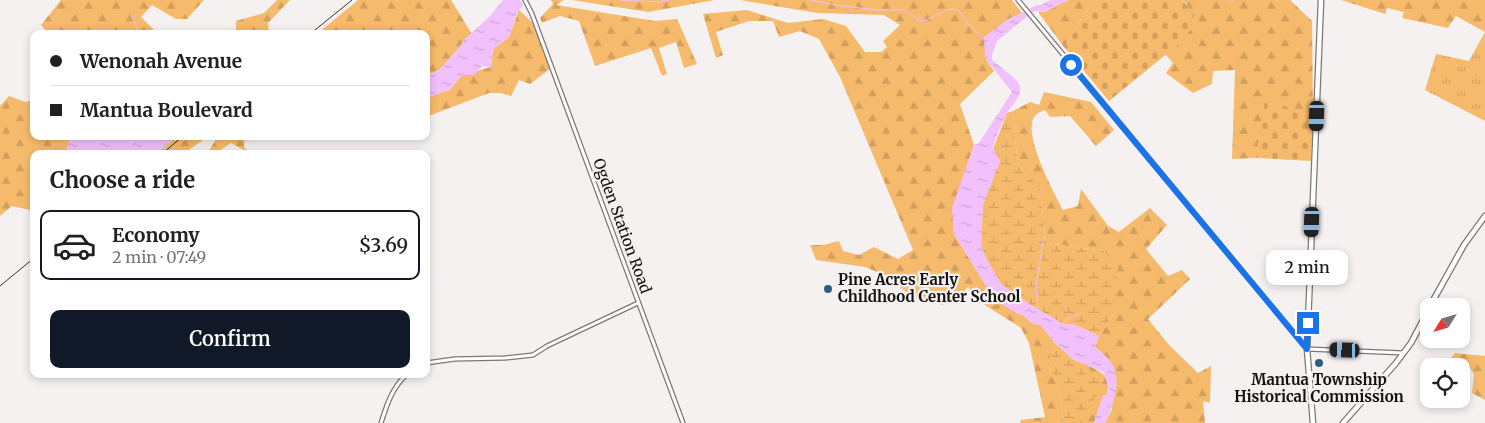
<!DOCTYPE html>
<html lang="en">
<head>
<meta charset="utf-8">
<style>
	:root { --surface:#fff; --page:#f6f6f6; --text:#202124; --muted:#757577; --line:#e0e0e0; --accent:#111827 }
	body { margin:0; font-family:Merriweather,serif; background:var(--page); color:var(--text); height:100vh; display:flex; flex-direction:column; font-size:19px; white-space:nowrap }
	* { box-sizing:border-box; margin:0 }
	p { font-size:16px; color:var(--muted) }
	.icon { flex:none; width:28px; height:28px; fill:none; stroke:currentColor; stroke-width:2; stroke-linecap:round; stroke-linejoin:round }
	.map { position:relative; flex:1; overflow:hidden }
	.side { position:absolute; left:30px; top:150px; width:400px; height:228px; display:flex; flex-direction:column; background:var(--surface); border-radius:10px; box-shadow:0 2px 8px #0003 }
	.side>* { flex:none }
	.hud { position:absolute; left:30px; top:30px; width:400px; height:110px; border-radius:10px; box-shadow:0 2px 8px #0003; display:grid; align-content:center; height:110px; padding:0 20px; background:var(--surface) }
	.needle { width:32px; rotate:233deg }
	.fabs { position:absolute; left:1420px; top:298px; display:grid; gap:10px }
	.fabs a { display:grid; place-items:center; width:50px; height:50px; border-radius:10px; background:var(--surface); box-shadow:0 2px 8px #0003; font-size:25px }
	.end { position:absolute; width:22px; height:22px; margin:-11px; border:6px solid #1a73e8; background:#fff; box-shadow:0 0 0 2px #fff }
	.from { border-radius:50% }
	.bubble { position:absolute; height:35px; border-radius:10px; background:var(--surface); box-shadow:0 2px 8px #0003; font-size:16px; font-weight:600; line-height:35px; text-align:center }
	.car { position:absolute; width:15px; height:30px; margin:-15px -8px; border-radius:6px; box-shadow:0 0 4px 1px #0007; background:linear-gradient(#222 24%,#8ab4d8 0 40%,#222 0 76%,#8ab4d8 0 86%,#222 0) }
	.hud b { display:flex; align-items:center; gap:18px; height:48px; font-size:19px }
	.hud b+b { border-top:1px solid var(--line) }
	.hud i { width:12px; height:12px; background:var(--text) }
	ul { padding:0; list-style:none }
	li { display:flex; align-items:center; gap:15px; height:70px; margin:0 10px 8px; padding:0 10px; border:2px solid var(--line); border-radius:10px }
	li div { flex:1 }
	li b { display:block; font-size:19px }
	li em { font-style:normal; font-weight:600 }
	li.on { border-color:var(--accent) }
	li>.icon { width:45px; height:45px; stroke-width:1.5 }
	h2 { padding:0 20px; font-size:22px; line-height:60px }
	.primary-button { display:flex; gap:10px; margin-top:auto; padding:10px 20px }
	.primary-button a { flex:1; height:58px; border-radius:10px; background:var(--accent); color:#fff; font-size:20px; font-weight:600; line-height:58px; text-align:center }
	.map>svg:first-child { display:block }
	.grass { fill:url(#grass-tufts) }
	.forest { fill:url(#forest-firs) }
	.wetland { fill:url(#wetland-marsh) }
	.cemetery { fill:url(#cemetery-stones) }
	.water { fill:url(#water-ripples) }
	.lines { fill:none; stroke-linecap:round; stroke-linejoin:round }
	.stream { stroke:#f2c0fc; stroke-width:1 }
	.minor-casing { stroke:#7c7878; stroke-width:5.5 }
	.major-casing { stroke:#7c7878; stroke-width:7 }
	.minor { stroke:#fff; stroke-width:3 }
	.major { stroke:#fff; stroke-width:4.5 }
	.rail { stroke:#363434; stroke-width:1 }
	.route { stroke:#1a73e8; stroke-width:6 }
	.poi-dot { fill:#2c5e7b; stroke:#f6f1f1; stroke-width:2 }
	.labels { text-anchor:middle; stroke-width:4.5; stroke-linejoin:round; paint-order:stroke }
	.street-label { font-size:15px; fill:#131111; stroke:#f6f1f1 }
	.poi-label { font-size:15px; font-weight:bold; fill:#131111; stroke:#f6f1f1; text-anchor:start }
</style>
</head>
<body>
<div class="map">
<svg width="1485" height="423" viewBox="0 0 1485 423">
	<defs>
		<pattern id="grass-tufts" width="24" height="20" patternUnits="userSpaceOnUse" patternTransform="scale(1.25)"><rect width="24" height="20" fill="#f6ba6c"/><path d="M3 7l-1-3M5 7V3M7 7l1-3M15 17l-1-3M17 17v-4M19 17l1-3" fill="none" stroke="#d29f5d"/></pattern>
		<pattern id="forest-firs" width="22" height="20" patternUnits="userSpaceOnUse" patternTransform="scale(1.25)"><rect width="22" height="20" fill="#f6ba6c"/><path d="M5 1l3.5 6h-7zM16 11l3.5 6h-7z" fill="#d29f5d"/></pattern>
		<pattern id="wetland-marsh" width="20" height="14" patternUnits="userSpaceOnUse" patternTransform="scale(1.25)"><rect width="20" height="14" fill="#f6ba6c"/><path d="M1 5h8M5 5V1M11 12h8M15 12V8" fill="none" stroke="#d29f5d"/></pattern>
		<pattern id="cemetery-stones" width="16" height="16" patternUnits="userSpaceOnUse" patternTransform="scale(1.25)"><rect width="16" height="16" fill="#f6ba6c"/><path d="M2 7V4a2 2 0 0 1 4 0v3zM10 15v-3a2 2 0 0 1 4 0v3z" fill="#d29f5d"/></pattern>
		<pattern id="water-ripples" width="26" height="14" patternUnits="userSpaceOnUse" patternTransform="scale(1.25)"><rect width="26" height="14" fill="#f2c0fc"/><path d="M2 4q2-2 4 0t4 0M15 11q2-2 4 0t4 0" fill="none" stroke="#cfa4d7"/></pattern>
	</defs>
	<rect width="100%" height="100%" fill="#f6f1f1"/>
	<path class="grass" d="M1485,32V121L1425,90L1436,54L1469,61Z"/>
	<path class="forest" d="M61,0H204L187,19H176L152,5L141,17L158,34H49L41,25Z
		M277,0H290L268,23L269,34H236V21L264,13Z
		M358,0H451L472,34L439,70L426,76V34H317Z
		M551,0H564L556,5L655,21L677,19L697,64L684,68L676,42L659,48L667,74L662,76L651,48L595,66L579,21L560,16L542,23L540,18L553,4Z
		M572,0H715L648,12Z
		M740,0H1012L1022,13L1007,20L985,58L994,71L960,104L974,145L953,208L954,234L988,289L1002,304L1023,315L1032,323L1041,325L1055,343L1047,364L1060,388L1063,423H1021L1020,420L1045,417L1029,343L1021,328L980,302L968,287L959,297L944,295L943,305L912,297L887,276L865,267L816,260L810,245H823L839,241L843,251L859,255L874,247L898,259L913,250L840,77L819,39L800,31L779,37L773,21H749L716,32L723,55L716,58L703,14L747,10L788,23L823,19L846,26L865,52H881L887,47L883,41L900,25L884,15L817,13Z
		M1068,0H1098L1090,6L1064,47L1038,12H1044Z
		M1182,0H1290L1312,21L1313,115L1266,101L1256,158L1232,159L1235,70L1213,71L1212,84L1193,93L1166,73L1173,63L1165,54L1180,43L1187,4Z
		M1341,0H1485V32L1456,16L1448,28L1402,18L1404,12L1387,8L1385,14Z
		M519,10L535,25L551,68L530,84L519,80L511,96L500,93H489L426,117V97L449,90L462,75L491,67L493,49L509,37Z
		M1044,92L1091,102L1114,130L1096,146L1070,116L1050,117L1045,110C1042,111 1037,113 1035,116C1021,132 1054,193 1063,210L1078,206L1081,189L1108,226L1119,232L1150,208L1167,225L1146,249L1168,276L1182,270L1190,279L1148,319L1169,345L1198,373L1211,366L1210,403L1203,401L1205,423H1105L1112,409L1109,360L1095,347L1099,336L1113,315L1104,251L1046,243L1040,188L1022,171L1017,158L1013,111L1030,102L1039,105Z
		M9,96L26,102L34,99V136H73L68,144L67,154H34V211L12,206L0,216V106Z
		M177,136H209L183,154H156Z
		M218,136H245L244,147L251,154L231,143L214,154H207Z
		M1455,353L1485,356V400L1472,393L1474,374L1466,362L1451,358Z
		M1085,364C1100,371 1112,376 1107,395L1103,396L1094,423H1085Z"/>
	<path class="wetland" d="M1013,111L1017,158L1022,171L1040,187L1046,243L1104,251L1118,267L1113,315L1099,336L1073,324L1061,325L1060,322L1032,306L1001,284L986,258L981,245L983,204L1000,161L993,149L1007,113Z
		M1055,343L1074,360L1085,364L1100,383L1085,423H1063L1060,388L1047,364Z"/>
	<path class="cemetery" d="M1098,0H1182L1194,13L1192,28L1180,43L1109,101L1064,47L1090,6Z
		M1265,100L1313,115L1311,161L1256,158Z"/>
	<path class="water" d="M503,0H520L523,5L517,13L509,37L493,49L491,67L482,66L474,75H462L450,90C442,90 435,98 426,97V77L439,70L456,52L465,39L489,17Z
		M1050,0H1068L1044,12L1034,11L997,41L992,55V60C999,66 1015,77 1019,84C1025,95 1010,106 1006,115C1001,126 995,137 993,149L1000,161L983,204L981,245L986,258L1001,284L1032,306L1060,322L1061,325L1073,324L1099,336L1095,347C1102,353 1111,359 1114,368C1121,385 1112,408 1105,423H1094L1103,395H1107L1109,390L1106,379L1103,372L1074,360L1055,343L1041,326L1032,323L1023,315L1018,314L1002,304L988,289L954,234L952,208L974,145L979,143L1012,92L985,58L984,37L1007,20L1037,5H1041Z
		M73,136H177L156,154H67L68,144Z"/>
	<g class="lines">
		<path class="stream" d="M536,0H537
			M620,0L658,2L669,0
			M810,0L836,5L876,10H905L920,21L927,20L946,10L955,9L960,12L968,24L984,39
			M1227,0H1234
			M131,15L140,34
			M1038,310L1036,286L1044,236
			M1061,326L1066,320L1081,313"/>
		<defs>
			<path id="minor" d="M525,0L532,14L683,423
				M1018,0L1307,349L1404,353
				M426,363L455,359L505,358L533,355L547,346L638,303
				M381,423C387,404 392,388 407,374"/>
			<path id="major" d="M1430,306L1464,245L1485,216
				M1313,423L1307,349L1321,0
				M1343,423L1396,363L1411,343L1429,309"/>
		</defs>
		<use href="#minor" class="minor-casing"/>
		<use href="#major" class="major-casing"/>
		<use href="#minor" class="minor"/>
		<use href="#major" class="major"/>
		<path class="rail" d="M310,34L352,0
			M162,154L183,136
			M0,286L34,258"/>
	</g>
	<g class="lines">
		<path class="route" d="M1071,65L1307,349L1308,323"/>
	</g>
	<g class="poi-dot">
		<circle cx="828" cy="289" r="5"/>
		<circle cx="1319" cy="363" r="5"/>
	</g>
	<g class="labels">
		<g class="street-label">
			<text transform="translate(622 226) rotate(70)" y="5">Ogden Station Road</text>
		</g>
		<g class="poi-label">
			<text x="838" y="285">Pine Acres Early<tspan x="838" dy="17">Childhood Center School</tspan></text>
			<text x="1319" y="385" text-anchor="middle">Mantua Township<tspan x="1319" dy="17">Historical Commission</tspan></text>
		</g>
	</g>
</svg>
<div class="fabs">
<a><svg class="needle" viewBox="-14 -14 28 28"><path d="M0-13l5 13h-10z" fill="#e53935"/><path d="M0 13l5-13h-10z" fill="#757577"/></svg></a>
<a><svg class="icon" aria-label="locate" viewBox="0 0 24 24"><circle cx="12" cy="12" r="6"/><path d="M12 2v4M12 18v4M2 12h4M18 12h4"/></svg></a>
</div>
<i class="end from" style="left:1071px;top:65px"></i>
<i class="end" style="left:1308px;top:323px"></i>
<div class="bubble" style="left:1266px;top:250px;width:82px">2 min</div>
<i class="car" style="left:1317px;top:116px;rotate:182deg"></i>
<i class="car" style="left:1312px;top:222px;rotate:182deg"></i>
<i class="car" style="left:1345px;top:350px;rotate:272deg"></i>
<div class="hud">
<b><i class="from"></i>Wenonah Avenue</b>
<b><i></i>Mantua Boulevard</b>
</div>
<section class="side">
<h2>Choose a ride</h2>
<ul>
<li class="on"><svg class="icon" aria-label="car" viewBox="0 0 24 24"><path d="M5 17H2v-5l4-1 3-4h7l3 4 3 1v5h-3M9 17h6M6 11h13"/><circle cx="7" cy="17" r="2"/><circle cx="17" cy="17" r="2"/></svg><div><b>Economy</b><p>2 min · 07:49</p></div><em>$3.69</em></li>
</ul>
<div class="primary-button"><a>Confirm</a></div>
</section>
</div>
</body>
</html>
